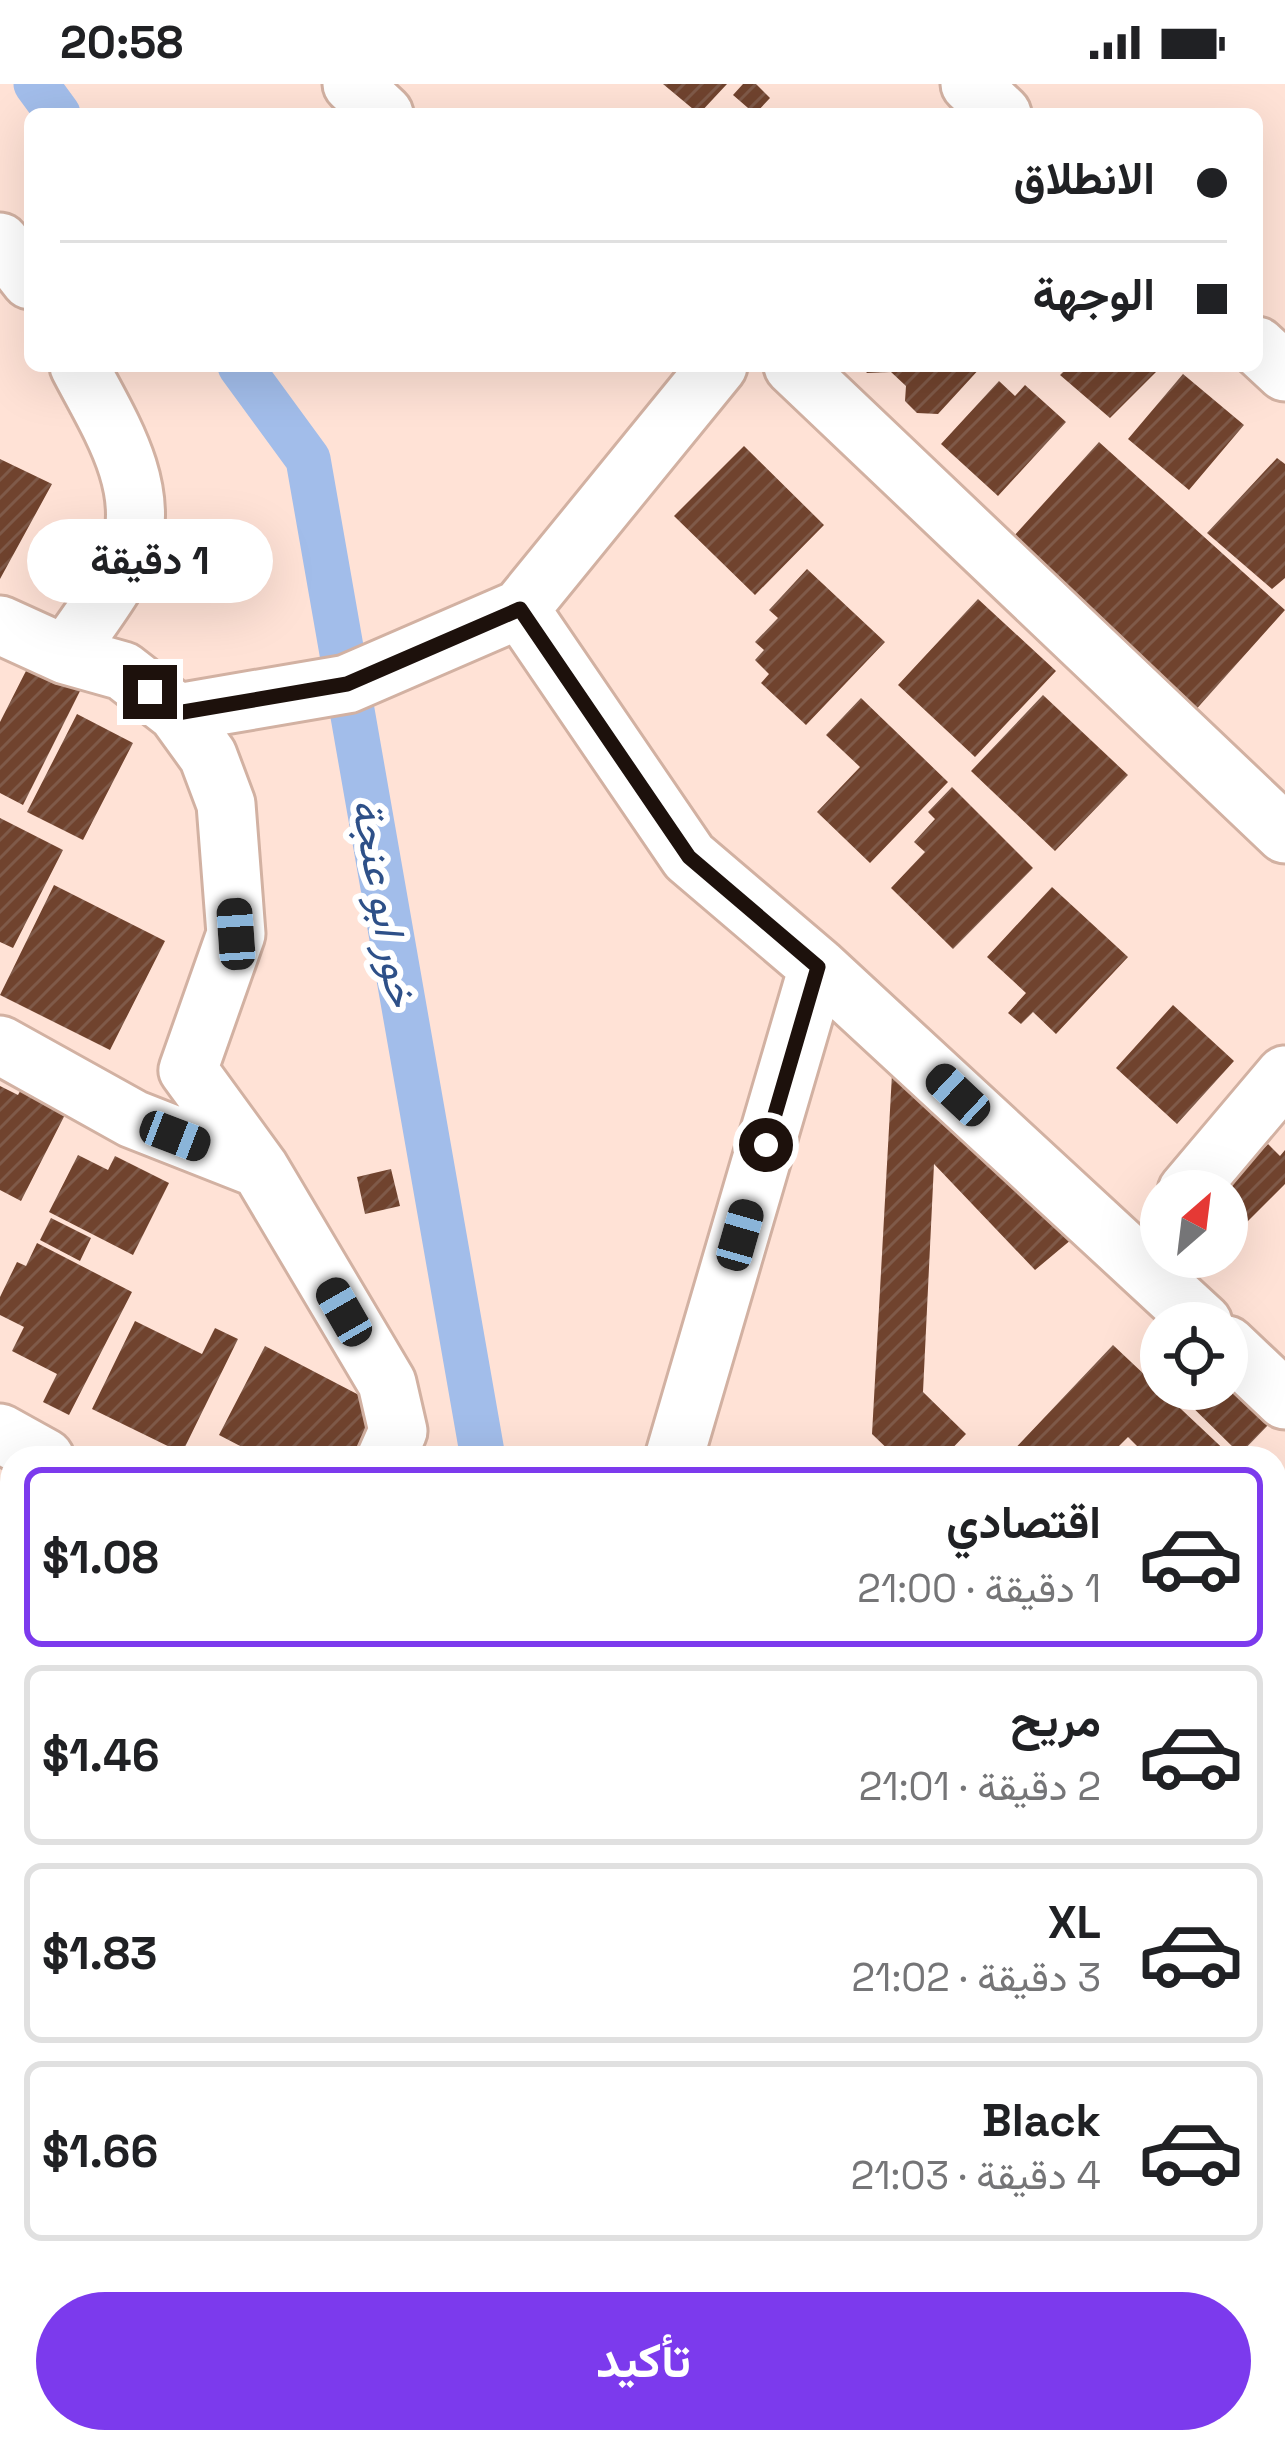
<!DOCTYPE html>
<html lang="ar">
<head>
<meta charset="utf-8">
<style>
	:root { --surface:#fff; --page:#f2f2f2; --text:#202124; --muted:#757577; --line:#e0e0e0; --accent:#7c3aed }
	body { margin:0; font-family:"Space Grotesk",Vazirmatn,sans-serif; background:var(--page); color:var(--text); direction:rtl; height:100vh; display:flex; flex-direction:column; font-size:45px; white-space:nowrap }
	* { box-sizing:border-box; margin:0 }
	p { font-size:39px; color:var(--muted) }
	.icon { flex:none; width:66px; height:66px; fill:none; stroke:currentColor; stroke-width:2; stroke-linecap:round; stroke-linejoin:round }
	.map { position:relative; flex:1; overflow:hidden; direction:ltr }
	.drawer { position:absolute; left:0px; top:1362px; width:1287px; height:1008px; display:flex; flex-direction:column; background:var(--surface); border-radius:36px 36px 0 0; box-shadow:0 12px 48px #0002; direction:rtl }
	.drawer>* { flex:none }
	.banner { position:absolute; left:24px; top:24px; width:1239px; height:264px; border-radius:18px; box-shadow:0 12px 48px #0002; direction:rtl; display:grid; align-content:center; height:264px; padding:0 36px; background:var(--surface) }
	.needle { width:78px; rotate:28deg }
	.tools { position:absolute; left:1140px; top:1086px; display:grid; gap:24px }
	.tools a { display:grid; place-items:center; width:108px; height:108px; border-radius:50%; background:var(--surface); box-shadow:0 12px 48px #0002; font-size:60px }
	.end { position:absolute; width:54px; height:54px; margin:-27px; border:15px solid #1d110c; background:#fff; box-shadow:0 0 0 6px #fff }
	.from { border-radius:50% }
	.bubble { position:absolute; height:84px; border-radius:42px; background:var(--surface); box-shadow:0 12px 48px #0002; font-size:39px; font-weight:700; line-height:84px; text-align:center; direction:rtl }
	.car { position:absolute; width:36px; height:72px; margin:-36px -18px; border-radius:15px; box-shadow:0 0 9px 3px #0007; background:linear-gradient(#222 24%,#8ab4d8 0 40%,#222 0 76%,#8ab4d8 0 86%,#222 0) }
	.banner b { display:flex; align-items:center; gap:42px; height:114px; font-size:45px }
	.banner b+b { border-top:3px solid var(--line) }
	.banner i { width:30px; height:30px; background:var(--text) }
	ul { padding:21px 0 0; list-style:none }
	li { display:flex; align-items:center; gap:36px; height:180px; margin:0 24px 18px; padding:0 12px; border:6px solid var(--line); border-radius:18px }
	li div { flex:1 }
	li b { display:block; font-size:45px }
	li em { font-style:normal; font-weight:700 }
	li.on { border-color:var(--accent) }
	li>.icon { width:108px; height:108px; stroke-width:1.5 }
	.button { display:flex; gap:24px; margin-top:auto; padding:24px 36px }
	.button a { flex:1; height:138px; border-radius:72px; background:var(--accent); color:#fff; font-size:48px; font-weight:700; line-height:138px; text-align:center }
	.status { display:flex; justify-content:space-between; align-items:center; height:84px; padding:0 60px; background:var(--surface); direction:ltr }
	.status svg { height:33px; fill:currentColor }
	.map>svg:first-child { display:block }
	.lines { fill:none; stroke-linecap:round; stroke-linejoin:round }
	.canal { stroke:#a2bdea; stroke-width:45 }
	.building { fill:url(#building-hatch) }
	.minor-casing { stroke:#d2b1a2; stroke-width:63 }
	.minor { stroke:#fff; stroke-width:57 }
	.route { stroke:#1d110c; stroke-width:15 }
	.labels { text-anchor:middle; stroke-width:12; stroke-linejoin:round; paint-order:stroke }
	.water-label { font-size:42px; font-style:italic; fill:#2e5088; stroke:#fff }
</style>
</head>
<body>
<div class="status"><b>20:58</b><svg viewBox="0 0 49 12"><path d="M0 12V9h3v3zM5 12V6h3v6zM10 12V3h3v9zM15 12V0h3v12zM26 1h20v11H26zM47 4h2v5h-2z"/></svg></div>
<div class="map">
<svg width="1285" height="2370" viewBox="0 0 1285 2370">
	<defs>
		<pattern id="building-hatch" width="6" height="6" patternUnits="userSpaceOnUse" patternTransform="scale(3)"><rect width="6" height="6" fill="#70432e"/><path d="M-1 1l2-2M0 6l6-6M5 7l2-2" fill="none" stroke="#7f5a49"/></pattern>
	</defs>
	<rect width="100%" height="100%" fill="#ffe2d6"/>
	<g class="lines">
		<path class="canal" d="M36,0L58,30
			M240,282L308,375L483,1374
			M357,2370L360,2358"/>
	</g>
	<path class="building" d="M663,0H727L699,30Z
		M743,0H756L770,14L755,30L733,11Z
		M861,282H982L938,330L917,329L905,317L906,302L891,288L867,289Z
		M1069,282H1162L1110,334L1060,291Z
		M1183,290L1244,341L1189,406L1128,355Z
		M999,297L1015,312L1025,301L1066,338L998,412L941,360Z
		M1099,358L1285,526L1192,630L1005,462Z
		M744,362L824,441L755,511L674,432Z
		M1277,374L1285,380V494L1272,505L1207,449Z
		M0,375L52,400L0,495Z
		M807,485L885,558L806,641L761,599L769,590L755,576L764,566L755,558L778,534L769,526Z
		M978,515L1056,587L975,673L898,601Z
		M30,579L81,605L23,721L0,709V638Z
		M1043,611L1128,691L1055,767L971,687Z
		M861,614L948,698L870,779L817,728L860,683L826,651Z
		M77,630L133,659L83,756L27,728Z
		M952,703L1033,784L953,865L891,804L925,768L914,758L935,735L928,728Z
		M0,734L63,766L13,864L0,858Z
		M54,801L165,857L110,966L0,911Z
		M1052,803L1128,873L1056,950L1033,928L1021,940L1008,929L1026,909L987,873Z
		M1173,921L1234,977L1177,1040L1116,984Z
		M893,972L1078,1150L1035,1186L934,1080L923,1308L966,1350L943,1374H897L872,1350Z
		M28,992L73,1015L21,1117L0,1106V1002L18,1011Z
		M1268,1060L1280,1072L1285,1066V1100L1246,1139L1227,1121V1107H1221Z
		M78,1071L108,1086L115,1072L169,1099L133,1171L49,1128Z
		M391,1085L400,1122L365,1130L357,1093Z
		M51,1134L91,1154L80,1177L40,1156Z
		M37,1159L132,1208L69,1331L43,1318L57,1290L12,1267L24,1243L0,1231V1213L17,1178L26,1182Z
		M135,1237L202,1270L215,1244L238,1255L182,1369L92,1325Z
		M1113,1261L1233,1374H1149L1128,1353L1107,1374H1006Z
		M265,1262L380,1322L353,1374H263L219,1351Z
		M1227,1294L1271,1338L1240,1370L1174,1305H1227Z
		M0,1406L12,1413V1432L0,1455Z
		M1275,1414L1285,1424L1277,1480H1275Z
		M12,1478V1535L0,1529V1501Z
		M1275,1491L1285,1501V1757L1275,1752Z
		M0,1815L12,1820V1858L0,1883Z
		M1275,1872L1285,1882V1958L1275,1949Z
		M0,1953L12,1960V1989L0,2012Z
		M1275,2150L1285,2157V2187L1279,2195Z
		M0,2258L12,2264L7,2299L0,2295Z
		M61,2358H129L123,2370H85Z
		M919,2358H1089L1081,2370H920Z"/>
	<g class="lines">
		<defs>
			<path id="minor" d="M352,0L384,30
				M970,0L1002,30
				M0,158L30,196
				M1257,262L1285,288
				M793,282L1285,750
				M520,525L689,773L818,883L1203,1239
				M0,541L66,571L123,587L177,629L208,672L226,720L236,850L188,986L260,1085L387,1299L398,1347L386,1374
				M66,571C86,539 118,502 130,467C151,401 108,338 79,282
				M177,629L347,600L520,525L718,282
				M0,961L133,1035L260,1085
				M1187,1107L1285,991
				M1227,1261L1285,1316
				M0,1349L45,1374
				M674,1374L818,883
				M0,1729L12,1735
				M1275,1844L1285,1855
				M0,2127L12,2133
				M1275,2324L1285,2307
				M773,2358L774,2370
				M241,2370L244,2358
				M1249,2370L1256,2358"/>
		</defs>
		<use href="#minor" class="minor-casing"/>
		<use href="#minor" class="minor"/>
	</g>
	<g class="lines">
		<path class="route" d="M150,608L177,629L347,600L520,525L689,773L818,883L766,1061"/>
	</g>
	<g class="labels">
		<g class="water-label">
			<text transform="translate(385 818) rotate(80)" y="15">خور ابو عنجة</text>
		</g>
	</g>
</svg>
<div class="tools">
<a><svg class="needle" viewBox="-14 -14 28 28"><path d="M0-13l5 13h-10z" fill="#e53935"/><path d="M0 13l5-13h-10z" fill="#757577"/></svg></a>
<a><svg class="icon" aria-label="locate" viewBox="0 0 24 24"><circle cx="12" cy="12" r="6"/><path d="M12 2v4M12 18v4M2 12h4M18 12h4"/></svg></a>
</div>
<i class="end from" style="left:766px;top:1061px"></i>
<i class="end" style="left:150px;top:608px"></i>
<div class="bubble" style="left:27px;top:435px;width:246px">1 دقيقة</div>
<i class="car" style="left:236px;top:850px;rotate:356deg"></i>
<i class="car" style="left:958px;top:1011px;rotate:313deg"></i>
<i class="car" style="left:175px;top:1052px;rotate:111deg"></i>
<i class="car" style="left:740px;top:1151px;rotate:16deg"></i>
<i class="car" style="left:344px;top:1228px;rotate:330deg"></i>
<div class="banner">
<b><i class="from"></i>الانطلاق</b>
<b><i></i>الوجهة</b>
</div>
<section class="drawer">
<ul>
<li class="on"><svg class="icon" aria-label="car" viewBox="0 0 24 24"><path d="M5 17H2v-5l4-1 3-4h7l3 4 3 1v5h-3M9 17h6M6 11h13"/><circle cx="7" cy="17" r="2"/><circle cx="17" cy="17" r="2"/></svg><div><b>اقتصادي</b><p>1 دقيقة · 21:00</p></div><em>$1.08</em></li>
<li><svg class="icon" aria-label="car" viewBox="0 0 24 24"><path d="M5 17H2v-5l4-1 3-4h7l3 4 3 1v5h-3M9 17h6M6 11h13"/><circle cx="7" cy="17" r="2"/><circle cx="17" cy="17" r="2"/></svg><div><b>مريح</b><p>2 دقيقة · 21:01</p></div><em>$1.46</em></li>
<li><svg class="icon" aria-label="car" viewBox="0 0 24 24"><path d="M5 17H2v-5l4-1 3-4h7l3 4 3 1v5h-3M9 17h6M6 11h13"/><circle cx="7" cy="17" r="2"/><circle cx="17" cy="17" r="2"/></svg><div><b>XL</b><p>3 دقيقة · 21:02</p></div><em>$1.83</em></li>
<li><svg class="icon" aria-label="car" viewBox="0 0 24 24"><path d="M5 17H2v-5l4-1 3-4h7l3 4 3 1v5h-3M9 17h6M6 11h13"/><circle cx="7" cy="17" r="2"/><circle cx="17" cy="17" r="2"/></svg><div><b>Black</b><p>4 دقيقة · 21:03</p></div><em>$1.66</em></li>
</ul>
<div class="button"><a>تأكيد</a></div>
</section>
</div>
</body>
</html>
